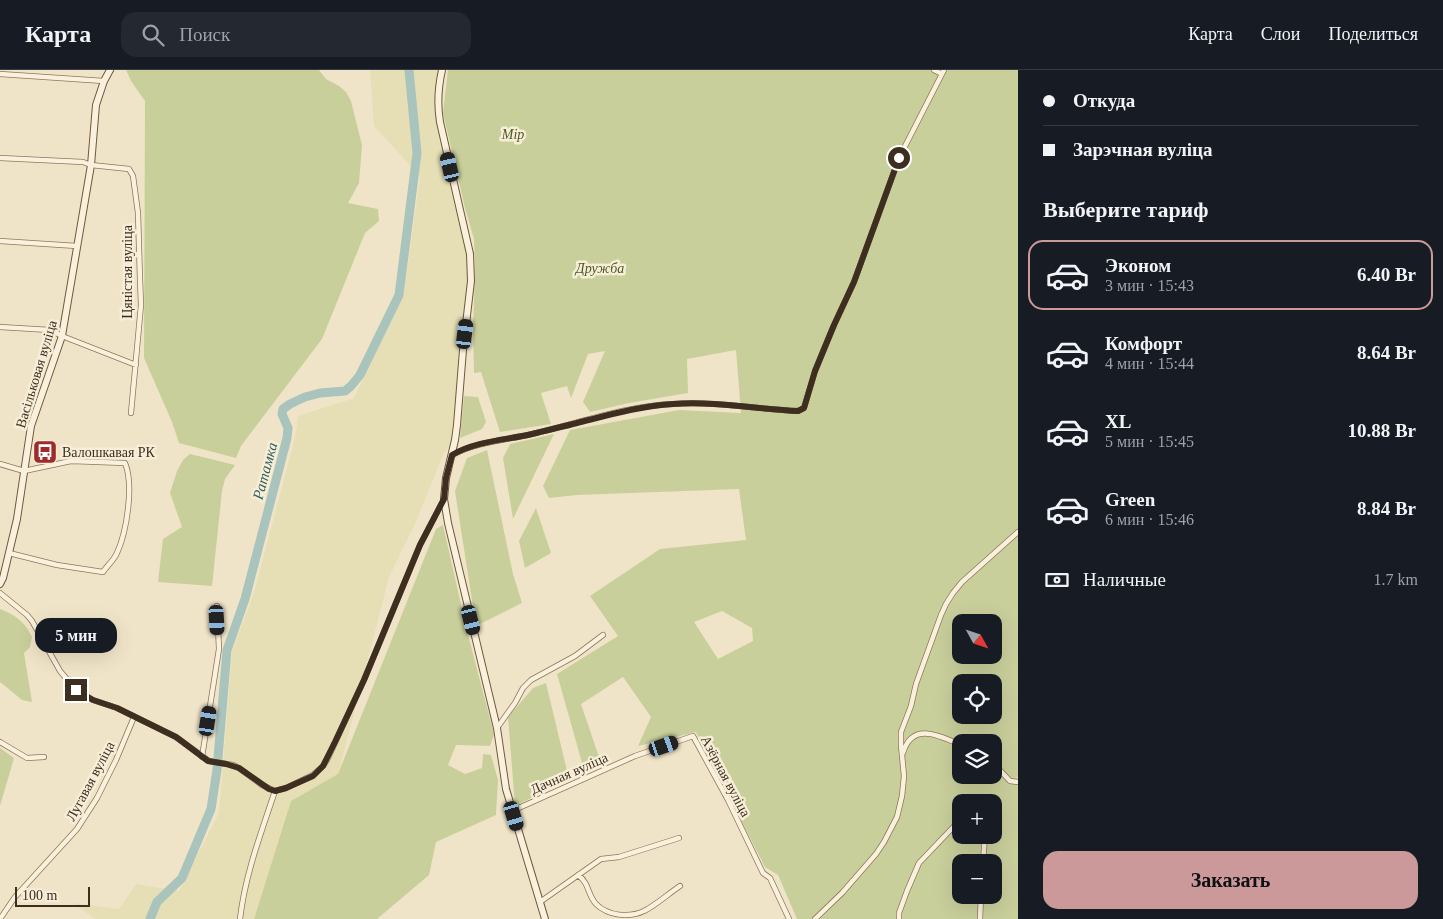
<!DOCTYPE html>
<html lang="ru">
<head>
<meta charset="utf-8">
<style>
	:root { --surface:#171b24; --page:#242831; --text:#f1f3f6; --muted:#9ea1a6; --line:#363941; --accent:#cc999b }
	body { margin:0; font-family:"Times New Roman",serif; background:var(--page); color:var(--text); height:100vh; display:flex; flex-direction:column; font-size:19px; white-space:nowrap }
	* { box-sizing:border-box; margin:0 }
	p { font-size:16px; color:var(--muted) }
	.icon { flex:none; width:28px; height:28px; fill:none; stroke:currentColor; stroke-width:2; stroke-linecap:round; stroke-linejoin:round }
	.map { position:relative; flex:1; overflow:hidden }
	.panel { display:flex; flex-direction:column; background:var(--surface); width:425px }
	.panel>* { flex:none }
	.top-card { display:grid; align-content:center; height:110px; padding:0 25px; background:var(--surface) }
	.needle { width:32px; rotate:130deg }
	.buttons { position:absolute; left:952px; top:544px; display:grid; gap:10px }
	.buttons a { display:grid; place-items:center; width:50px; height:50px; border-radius:10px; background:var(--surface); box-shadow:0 5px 20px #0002; font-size:25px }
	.scale { position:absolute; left:15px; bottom:12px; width:75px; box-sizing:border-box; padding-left:5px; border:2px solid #3d2e20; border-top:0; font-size:14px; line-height:18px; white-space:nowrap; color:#3d2e20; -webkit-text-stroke:4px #f7eed8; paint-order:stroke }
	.end { position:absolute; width:22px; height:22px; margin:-11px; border:6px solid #3d2e20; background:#fff; box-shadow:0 0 0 2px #fff }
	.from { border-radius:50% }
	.bubble { position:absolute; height:35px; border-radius:15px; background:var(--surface); box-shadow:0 5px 20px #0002; font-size:16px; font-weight:600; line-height:35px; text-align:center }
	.car { position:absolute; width:15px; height:30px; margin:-15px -8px; border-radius:6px; box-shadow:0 0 4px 1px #0007; background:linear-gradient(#222 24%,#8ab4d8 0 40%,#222 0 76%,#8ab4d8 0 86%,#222 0) }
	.top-card b { display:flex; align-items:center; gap:18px; height:48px; font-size:19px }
	.top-card b+b { border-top:1px solid var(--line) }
	.top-card i { width:12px; height:12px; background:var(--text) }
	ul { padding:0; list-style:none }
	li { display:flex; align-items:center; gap:15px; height:70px; margin:0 10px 8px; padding:0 15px; border:2px solid transparent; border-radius:15px }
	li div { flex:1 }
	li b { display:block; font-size:19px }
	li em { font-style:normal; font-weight:600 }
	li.current { border-color:var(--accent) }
	li>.icon { width:45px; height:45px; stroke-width:1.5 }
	h2 { padding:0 25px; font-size:22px; line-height:60px }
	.pay { display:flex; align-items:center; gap:12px; height:55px; padding:0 25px; font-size:19px }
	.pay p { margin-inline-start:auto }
	.primary-button { display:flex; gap:10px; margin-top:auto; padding:10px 25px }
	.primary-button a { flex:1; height:58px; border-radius:15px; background:var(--accent); color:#111; font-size:20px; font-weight:600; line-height:58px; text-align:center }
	header { display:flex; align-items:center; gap:30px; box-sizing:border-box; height:70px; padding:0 25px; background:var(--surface); border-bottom:1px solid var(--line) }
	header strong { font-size:24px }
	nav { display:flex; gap:28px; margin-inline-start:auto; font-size:18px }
	.search { width:350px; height:45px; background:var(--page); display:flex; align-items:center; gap:12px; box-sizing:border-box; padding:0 18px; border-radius:15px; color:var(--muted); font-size:19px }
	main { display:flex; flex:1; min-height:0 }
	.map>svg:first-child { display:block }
	.farmland { fill:#e6deb5 }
	.green { fill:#c9cf9b; fill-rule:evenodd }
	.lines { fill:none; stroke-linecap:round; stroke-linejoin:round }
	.river { stroke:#a9c4bc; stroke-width:9 }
	.street-casing { stroke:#8d765c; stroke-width:6 }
	.secondary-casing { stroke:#6f573f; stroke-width:8 }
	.street { stroke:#faf1dc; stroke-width:4.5 }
	.secondary { stroke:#faf1dc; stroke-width:6 }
	.route { stroke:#3d2e20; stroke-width:6 }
	.labels { text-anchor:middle; stroke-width:5; stroke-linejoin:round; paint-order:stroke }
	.park-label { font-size:14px; font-style:italic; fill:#4d5a26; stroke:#f7eed8 }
	.street-label { font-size:14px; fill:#3d2e20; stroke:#f7eed8 }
	.poi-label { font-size:14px; fill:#3d2e20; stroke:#f7eed8; text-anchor:start }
	.water-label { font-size:15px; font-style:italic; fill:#2f5d5a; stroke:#f7eed8 }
</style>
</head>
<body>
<header>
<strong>Карта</strong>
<div class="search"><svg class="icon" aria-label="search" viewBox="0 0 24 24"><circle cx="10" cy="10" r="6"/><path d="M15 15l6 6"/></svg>Поиск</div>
<nav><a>Карта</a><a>Слои</a><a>Поделиться</a></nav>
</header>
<main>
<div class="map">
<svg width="1018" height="849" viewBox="0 0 1018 849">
	<rect width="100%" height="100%" fill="#f0e4c8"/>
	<path class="farmland" d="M370,0H439L435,35L437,52L465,169L468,207L454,352L450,375L444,383L414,456L389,507L338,705L291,731L254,849H95L73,833L119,839L136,814L179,821L219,743L232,581L254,523L295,368L298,346L354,328L404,224L420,106L374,56Z"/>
	<path class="green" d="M126,0H319L326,9L339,16L346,22L351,31L362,75L359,113L348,133L378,139L379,151L365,163L322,269L241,376L236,388L179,373L172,352L144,288L145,31L131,11Z
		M448,0H1018V707L1015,708H1018V849H797L778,805L765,797L696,662L638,676L651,647L623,607L581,634L601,693L584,700L557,604L618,566L590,526L660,479L746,470L739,419L577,425L549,428L543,416L570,360L679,340L741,343L736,280L687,289L688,323L629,333L590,342L583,332L605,281L588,284L571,328L567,316L541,323L551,354L500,362L481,302L474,303L473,258L475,202L474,169L465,138L443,43ZM722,541L752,558L753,571L718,589L694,552ZM961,552H994V585H961ZM961,612H994V645H961ZM961,672H994V705H961ZM961,732H994V765H961ZM961,792H994V825H961Z
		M464,326L478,327L486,352L482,359L460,368Z
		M554,364L513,449L503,388L510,374Z
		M487,380L513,504L522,533L476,556L455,421L467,388Z
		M190,384L235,395L225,409L222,421L212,516L158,512L163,469L182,457L170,423L177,401L183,390Z
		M536,438L551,483L525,498L519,471Z
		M443,455L467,561L494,664L490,676L456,675L448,695L465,704L482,698L483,684L491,685L498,710L496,745L436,772L429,805L377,849H254L291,731L338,704L436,459Z
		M0,539C17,546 24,551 32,567L30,577L24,583L32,632L22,630L0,612Z
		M546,613L569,709L515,736L508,647L533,618Z
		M0,678L14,688L0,736Z"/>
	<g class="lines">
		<path class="river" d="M150,849L157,832L182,808L211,739L217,700L227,580L245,529L287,368L288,358L282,344L283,339L290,334L305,327L320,323L345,321L351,316L360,305L399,225L417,83L409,0"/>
		<defs>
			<path id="street" d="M934,0L942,4
				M0,4L104,11
				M0,88L83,92L91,95L129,99L133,106L138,143L140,209L141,235L131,343
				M0,171L77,176
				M0,257L50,260L62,266L136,295
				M452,385C476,372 506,370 532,364C579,353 625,336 673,334C715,331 757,339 798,341L804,338L815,301L834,255L854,212L899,88L944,0
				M0,394L24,401L71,391L125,393C134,415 127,461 117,483C114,490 107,496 103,502L57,495L9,483
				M0,523L27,545L32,551L60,601L76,620L93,630L117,638L176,667L209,691L233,695L239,698L262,715L275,721L286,718L313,705L323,696L327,690L364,610L420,475L444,429
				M497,658L515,633L523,618L531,610L575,586L603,565
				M0,672L27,688L44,687
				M903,683C912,651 940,666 961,675
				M202,687L219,579L217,536
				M994,694L1010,711L1018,712
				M512,741L635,686L693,666L728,730L763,803L770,808L789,849
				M983,792L985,765
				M578,805C590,814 587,824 596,834C608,846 629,848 644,841C656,835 668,824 680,816
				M540,832L601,789L619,787L679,768
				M0,849L15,827L77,759L97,728L116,690L134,647
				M240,849C245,805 261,763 275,721
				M815,849L842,823L876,784L884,772L897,747L902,726L904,706L901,675V662L911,636L916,614L941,545L946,534L953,523L962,512L1018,462
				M899,849V843L907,821L919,793L960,750
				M980,849L981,825"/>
			<path id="secondary" d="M442,0C438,18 437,34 440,52L470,184L471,211L463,280L457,355L455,370L446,408L444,429L448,453L497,658L506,719L545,849
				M0,514L3,508L17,449L31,356L62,266L91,95L96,35L104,11L110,0"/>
		</defs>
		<use href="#street" class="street-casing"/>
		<use href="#secondary" class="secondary-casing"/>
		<use href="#street" class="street"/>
		<use href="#secondary" class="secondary"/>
	</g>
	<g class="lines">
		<path class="route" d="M76,620L93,630L117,638L176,667L208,691L226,694L239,698L269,719L275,721L286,718L313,706L323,696L335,672L364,610L420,475L444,429L446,408L452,385C476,371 506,370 532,364C547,360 562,357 577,353C609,345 640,336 673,334C715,331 757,339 798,341L804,338L815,301L834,255L854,212L899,88"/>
	</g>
	<defs>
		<symbol id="bus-square" viewBox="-11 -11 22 22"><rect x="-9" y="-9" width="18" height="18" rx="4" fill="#9e2a2b" stroke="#f7eed8"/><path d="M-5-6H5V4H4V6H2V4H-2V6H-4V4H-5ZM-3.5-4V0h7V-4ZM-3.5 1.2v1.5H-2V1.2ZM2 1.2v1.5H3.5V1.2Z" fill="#fff"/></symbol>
	</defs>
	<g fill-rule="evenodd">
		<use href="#bus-square" x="31" y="368" width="28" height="28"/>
	</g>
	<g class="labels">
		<g class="park-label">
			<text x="513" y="69">Мір</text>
			<text x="600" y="203">Дружба</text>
		</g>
		<g class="street-label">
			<text transform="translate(127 202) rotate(-90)" y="5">Цяністая вуліца</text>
			<text transform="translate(36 304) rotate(-73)" y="5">Васільковая вуліца</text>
			<text transform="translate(569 703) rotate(-24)" y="5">Дачная вуліца</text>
			<text transform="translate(726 706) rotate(62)" y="5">Азёрная вуліца</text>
			<text transform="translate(90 711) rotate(-62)" y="5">Лугавая вуліца</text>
		</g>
		<g class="poi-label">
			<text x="62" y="387">Валошкавая РК</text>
		</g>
		<g class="water-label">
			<text transform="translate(265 401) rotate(-75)" y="5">Ратамка</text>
		</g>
	</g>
</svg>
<div class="buttons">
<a><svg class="needle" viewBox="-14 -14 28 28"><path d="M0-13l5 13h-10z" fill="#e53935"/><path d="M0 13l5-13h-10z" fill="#9ea1a6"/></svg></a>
<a><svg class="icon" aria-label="locate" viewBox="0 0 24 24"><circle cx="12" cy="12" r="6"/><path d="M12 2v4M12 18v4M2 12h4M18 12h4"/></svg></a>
<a><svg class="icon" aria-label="layers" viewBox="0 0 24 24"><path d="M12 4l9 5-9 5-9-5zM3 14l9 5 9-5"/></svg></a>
<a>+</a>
<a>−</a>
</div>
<div class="scale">100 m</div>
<i class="end from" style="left:899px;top:88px"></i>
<i class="end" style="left:76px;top:620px"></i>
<div class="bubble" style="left:35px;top:548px;width:82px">5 мин</div>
<i class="car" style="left:450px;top:97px;rotate:347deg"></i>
<i class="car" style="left:465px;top:264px;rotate:7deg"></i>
<i class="car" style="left:217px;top:550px;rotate:177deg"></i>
<i class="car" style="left:471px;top:550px;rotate:166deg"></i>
<i class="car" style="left:208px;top:651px;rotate:9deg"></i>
<i class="car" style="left:664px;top:676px;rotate:71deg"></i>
<i class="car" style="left:514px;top:746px;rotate:163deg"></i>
</div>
<section class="panel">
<div class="top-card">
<b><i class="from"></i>Откуда</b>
<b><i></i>Зарэчная вуліца</b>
</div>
<h2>Выберите тариф</h2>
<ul>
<li class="current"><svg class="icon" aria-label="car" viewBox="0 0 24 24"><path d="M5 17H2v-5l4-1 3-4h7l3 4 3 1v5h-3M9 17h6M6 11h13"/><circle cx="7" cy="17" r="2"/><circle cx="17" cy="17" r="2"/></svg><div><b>Эконом</b><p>3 мин · 15:43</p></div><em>6.40 Br</em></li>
<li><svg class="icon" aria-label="car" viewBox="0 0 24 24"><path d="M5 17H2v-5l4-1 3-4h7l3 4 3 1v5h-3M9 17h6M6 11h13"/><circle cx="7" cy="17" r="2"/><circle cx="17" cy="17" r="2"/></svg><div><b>Комфорт</b><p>4 мин · 15:44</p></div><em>8.64 Br</em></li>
<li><svg class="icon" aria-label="car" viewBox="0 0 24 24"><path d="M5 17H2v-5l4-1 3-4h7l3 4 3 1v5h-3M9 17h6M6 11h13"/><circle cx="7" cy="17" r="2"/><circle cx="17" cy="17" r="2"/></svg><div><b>XL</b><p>5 мин · 15:45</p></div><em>10.88 Br</em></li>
<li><svg class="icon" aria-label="car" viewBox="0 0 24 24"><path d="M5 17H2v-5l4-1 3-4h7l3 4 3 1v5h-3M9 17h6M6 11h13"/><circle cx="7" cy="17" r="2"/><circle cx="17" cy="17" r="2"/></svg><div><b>Green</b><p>6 мин · 15:46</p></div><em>8.84 Br</em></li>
</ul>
<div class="pay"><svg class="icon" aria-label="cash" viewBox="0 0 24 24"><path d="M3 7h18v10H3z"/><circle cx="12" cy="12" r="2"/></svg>Наличные<p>1.7 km</p></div>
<div class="primary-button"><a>Заказать</a></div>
</section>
</main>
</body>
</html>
